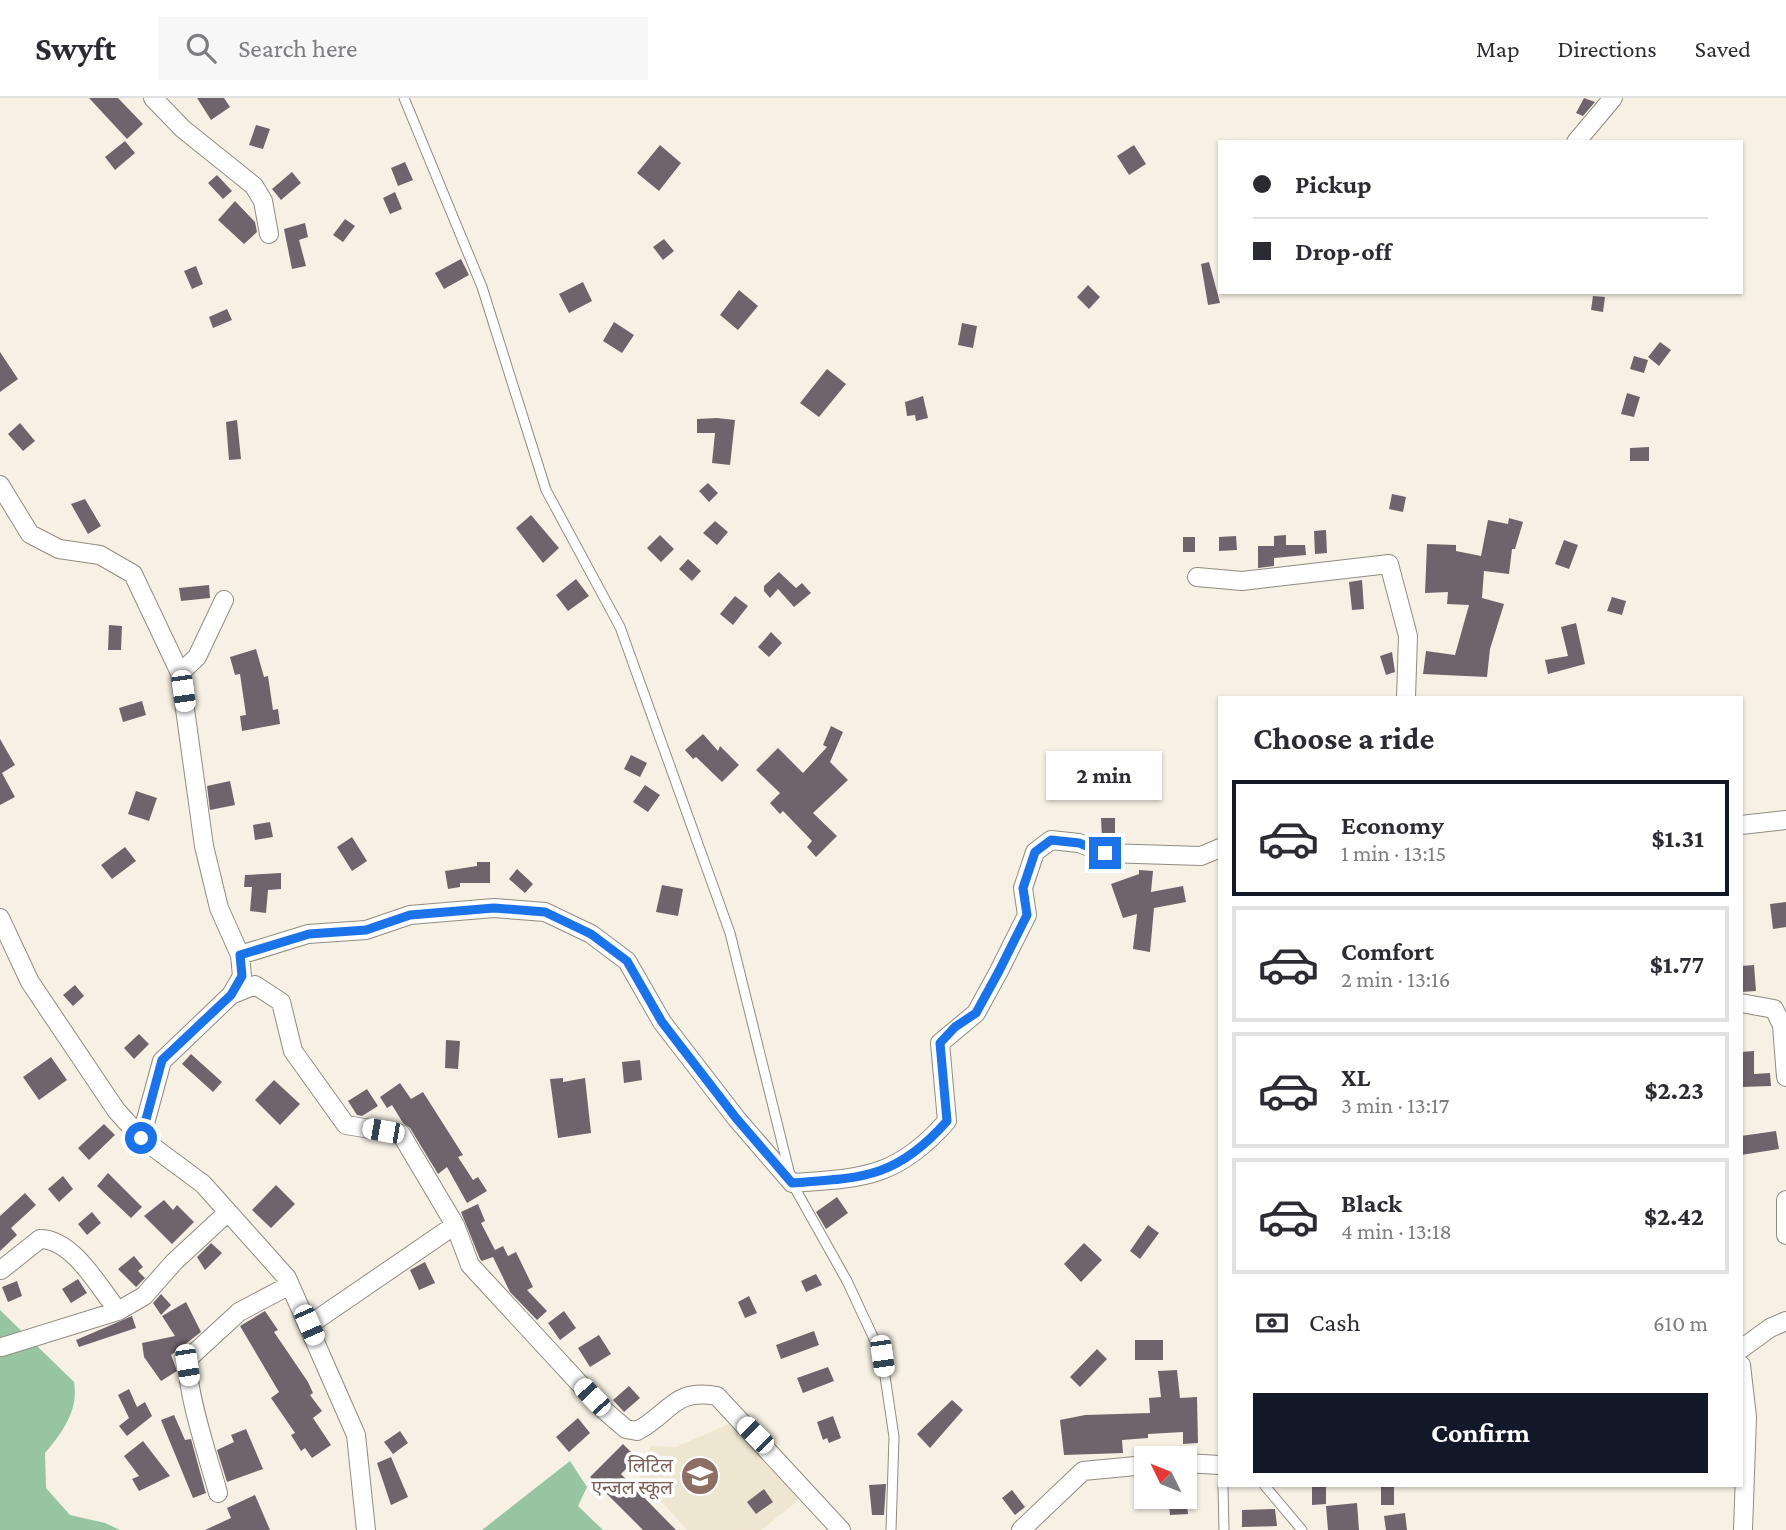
<!DOCTYPE html>
<html lang="en">
<head>
<meta charset="utf-8">
<style>
	:root { --surface:#fff; --page:#f7f7f7; --text:#2b2b33; --muted:#7c7c81; --line:#e1e1e2; --accent:#111827 }
	body { margin:0; font-family:"Crimson Pro","Noto Sans Devanagari",serif; background:var(--page); color:var(--text); height:100vh; display:flex; flex-direction:column; font-size:26px; white-space:nowrap }
	* { box-sizing:border-box; margin:0 }
	p { font-size:23px; color:var(--muted) }
	.icon { flex:none; width:38px; height:38px; fill:none; stroke:currentColor; stroke-width:2; stroke-linecap:round; stroke-linejoin:round }
	.map { position:relative; flex:1; overflow:hidden }
	.side { position:absolute; left:1218px; top:598px; width:525px; height:791px; display:flex; flex-direction:column; background:var(--surface); border-radius:0px; box-shadow:0 2px 5px #0004 }
	.side>* { flex:none }
	.guide { position:absolute; left:1218px; top:42px; width:525px; height:154px; border-radius:0px; box-shadow:0 2px 5px #0004; display:grid; align-content:center; height:154px; padding:0 35px; background:var(--surface) }
	.needle { width:46px; rotate:313deg }
	.fabs { position:absolute; left:1134px; top:1348px; display:grid; gap:14px }
	.fabs a { display:grid; place-items:center; width:63px; height:63px; border-radius:0px; background:var(--surface); box-shadow:0 2px 5px #0004; font-size:35px }
	.end { position:absolute; width:32px; height:32px; margin:-16px; border:9px solid #1a73e8; background:#fff; box-shadow:0 0 0 4px #fff }
	.from { border-radius:50% }
	.bubble { position:absolute; height:49px; border-radius:0px; background:var(--surface); box-shadow:0 2px 5px #0004; font-size:23px; font-weight:700; line-height:49px; text-align:center }
	.car { position:absolute; width:21px; height:42px; margin:-21px -10px; border-radius:9px; box-shadow:0 0 5px 2px #0007; background:linear-gradient(#fff 24%,#345 0 40%,#fff 0 76%,#345 0 86%,#fff 0) }
	.guide b { display:flex; align-items:center; gap:24px; height:66px; font-size:26px }
	.guide b+b { border-top:2px solid var(--line) }
	.guide i { width:18px; height:18px; background:var(--text) }
	ul { padding:0; list-style:none }
	li { display:flex; align-items:center; gap:21px; height:116px; margin:0 14px 10px; padding:0 21px; border:4px solid var(--line); border-radius:0px }
	li div { flex:1 }
	li b { display:block; font-size:26px }
	li em { font-style:normal; font-weight:700 }
	li.selected { border-color:var(--accent) }
	li>.icon { width:63px; height:63px; stroke-width:1.5 }
	h2 { padding:0 35px; font-size:32px; line-height:84px }
	.pay { display:flex; align-items:center; gap:18px; height:77px; padding:0 35px; font-size:26px }
	.pay p { margin-inline-start:auto }
	.button { display:flex; gap:14px; margin-top:auto; padding:14px 35px }
	.button a { flex:1; height:80px; border-radius:0px; background:var(--accent); color:#fff; font-size:28px; font-weight:700; line-height:80px; text-align:center }
	header { display:flex; align-items:center; gap:42px; box-sizing:border-box; height:98px; padding:0 35px; background:var(--surface); border-bottom:2px solid var(--line) }
	header strong { font-size:33px }
	nav { display:flex; gap:38px; margin-inline-start:auto; font-size:24px }
	.search { width:490px; height:63px; background:var(--page); display:flex; align-items:center; gap:18px; box-sizing:border-box; padding:0 24px; border-radius:0px; color:var(--muted); font-size:26px }
	.map>svg:first-child { display:block }
	.built { fill:#efe6d2 }
	.forest { fill:#97c5a2 }
	.building { fill:#6f646c }
	.lines { fill:none; stroke-linecap:round; stroke-linejoin:round }
	.lane-casing { stroke:#918b80; stroke-width:11 }
	.street-casing { stroke:#918b80; stroke-width:20 }
	.lane { stroke:#fff; stroke-width:9 }
	.street { stroke:#fff; stroke-width:18 }
	.route { stroke:#1a73e8; stroke-width:9 }
	.labels { text-anchor:middle; stroke-width:7; stroke-linejoin:round; paint-order:stroke }
	.education-label { font-size:19px; fill:#785e54; stroke:#fff; text-anchor:end }
</style>
</head>
<body>
<header>
<strong>Swyft</strong>
<div class="search"><svg class="icon" aria-label="search" viewBox="0 0 24 24"><circle cx="10" cy="10" r="6"/><path d="M15 15l6 6"/></svg>Search here</div>
<nav><a>Map</a><a>Directions</a><a>Saved</a></nav>
</header>
<div class="map">
<svg width="1786" height="1432" viewBox="0 0 1786 1432">
	<rect width="100%" height="100%" fill="#f7f1e5"/>
	<path class="built" d="M731,1325L799,1402L761,1432H687L636,1375L651,1348L676,1349Z"/>
	<path class="forest" d="M0,1212L74,1284C79,1312 62,1335 45,1355L46,1390L70,1417L105,1425L120,1432H0Z
		M570,1363L587,1389L578,1408L603,1432H482Z"/>
	<path class="building" d="M89,0H118L143,26L127,41Z
		M197,0H224L230,9L211,22Z
		M1584,0L1595,4L1583,18L1576,15Z
		M256,27L270,31L263,51L249,47Z
		M125,43L135,55L115,72L105,59Z
		M660,47L681,65L659,93L637,75Z
		M1134,47L1146,66L1129,77L1117,58Z
		M405,64L413,82L398,88L391,70Z
		M292,74L301,85L281,102L272,91Z
		M217,77L232,93L223,101L208,85Z
		M395,94L402,111L390,116L383,100Z
		M235,103L255,124L257,134L244,146L218,122Z
		M345,121L355,128L343,144L333,137Z
		M305,125L308,139L299,142L306,168L292,171L284,131Z
		M664,141L674,153L663,162L653,149Z
		M461,161L469,177L444,191L435,175Z
		M1209,164L1220,205L1208,207L1201,166Z
		M196,168L203,186L192,191L184,173Z
		M583,184L592,203L569,215L559,196Z
		M1088,187L1100,199L1089,211L1077,199Z
		M739,192L758,208L738,232L720,217Z
		M1593,198L1605,199L1603,214L1591,212Z
		M227,211L232,222L213,230L209,219Z
		M614,224L634,237L622,255L603,243Z
		M962,225L977,228L973,250L958,247Z
		M1660,244L1671,252L1659,268L1648,259Z
		M0,254L18,281L0,294Z
		M1634,258L1648,262L1644,275L1630,271Z
		M827,271L846,286L819,319L800,305Z
		M1627,295L1640,299L1634,319L1621,316Z
		M923,298L928,320L916,323L915,317L907,318L905,304Z
		M717,320L735,322L730,367L712,365L715,335H697V321Z
		M237,322L241,361L229,362L226,324Z
		M20,325L35,343L23,353L8,336Z
		M1649,349V363H1630V350Z
		M708,385L718,395L709,404L699,393Z
		M1392,396L1406,399L1403,414L1389,411Z
		M85,401L101,428L88,436L71,406Z
		M531,417L559,450L543,465L516,430Z
		M1509,420L1523,424L1515,451H1512L1509,476L1484,473L1482,500L1504,506L1490,551L1487,579L1423,576L1426,553L1455,557L1469,507L1447,506L1448,494L1425,495L1427,446L1456,447V453L1481,458L1488,422L1508,426Z
		M715,423L728,434L717,447L703,435Z
		M1326,432L1327,455L1315,456L1314,433Z
		M660,437L674,451L661,464L647,450Z
		M1286,437V447H1305L1306,457L1274,460V468L1258,470V448H1274V438Z
		M1236,438L1237,452L1219,453V439Z
		M1183,439H1195V454H1183Z
		M1564,442L1578,447L1569,471L1555,466Z
		M688,461L701,473L692,483L679,471Z
		M779,474L796,490L802,485L811,495L794,509L778,491L770,500L764,493V488Z
		M576,481L589,498L568,513L556,497Z
		M1362,482L1364,511L1352,512L1349,484Z
		M209,487L210,500L181,503L179,490Z
		M735,498L748,508L733,527L720,516Z
		M1612,499L1626,503L1622,517L1607,513Z
		M1576,525L1585,566L1548,576L1545,562L1568,558L1561,529Z
		M109,527L122,528L121,552H108Z
		M771,534L782,545L769,559L758,549Z
		M256,551L264,579L268,578L273,612L278,611L280,626L242,633L240,618L246,617L240,576L235,577L230,559Z
		M1392,554L1395,574L1386,577L1380,558Z
		M142,603L146,617L123,624L119,610Z
		M831,628L843,634L830,664L848,682L813,715L837,738L816,759L807,749L812,743L783,713L780,716L770,705L780,695L756,672L778,650L803,675L827,649L823,647Z
		M703,636L718,653L720,648L739,667L722,684L696,659L693,661L685,652Z
		M0,641L15,667L2,675L15,699L0,707Z
		M631,657L647,665L640,679L624,671Z
		M230,683L235,707L210,712L207,688Z
		M645,687L660,697L648,714L633,704Z
		M136,693L157,700L149,723L128,716Z
		M1101,720H1115V739L1102,740Z
		M270,724L273,739L255,742L253,727Z
		M352,739L367,763L352,773L337,749Z
		M125,749L136,763L112,781L101,767Z
		M477,764H490V785H460V789L448,791L445,773L477,768Z
		M517,771L533,786L525,795L509,781Z
		M1139,772L1153,773L1151,794L1183,788L1186,804L1154,810L1150,854L1133,851L1137,816L1123,820L1111,786L1139,776Z
		M281,775V791L268,792L266,815L250,813L252,789H244L245,777Z
		M662,787L683,791L678,818L656,814Z
		M1786,804V829L1773,831L1770,806Z
		M1754,867L1756,893L1741,894V868Z
		M75,887L84,898L73,908L63,897Z
		M139,936L149,946L134,961L124,950Z
		M446,942L460,943L458,971L445,970Z
		M1754,953V976L1770,975L1771,988L1741,989V954Z
		M191,956L222,984L213,994L182,966Z
		M51,959L67,982L39,1002L23,979Z
		M640,962L642,982L624,985L622,964Z
		M563,980V984L585,980L591,1035L558,1040L550,981Z
		M274,982L300,1006L280,1027L255,1002Z
		M400,985L411,1001L423,994L463,1057L458,1059L473,1082L478,1079L487,1093L467,1105L447,1069L438,1076L410,1030L403,1025L392,1007L387,1010L380,999Z
		M367,991L378,1008L362,1018L357,1017L348,1003Z
		M104,1026L115,1037L89,1062L78,1050Z
		M1776,1033L1779,1051L1741,1057V1038Z
		M108,1075L142,1109L131,1120L97,1088Z
		M63,1078L73,1091L59,1104L48,1091Z
		M276,1087L295,1106L271,1130L252,1112Z
		M25,1095L36,1107L11,1130L17,1137L0,1153V1118Z
		M837,1099L848,1115L826,1131L816,1114Z
		M164,1102L173,1112L177,1107L194,1124L172,1146L144,1118Z
		M478,1106L485,1123L481,1125L495,1152L503,1148L508,1158L516,1154L533,1189L527,1192L547,1213L537,1222L510,1194L493,1159L482,1163L480,1161L461,1114Z
		M92,1114L101,1125L87,1137L78,1126Z
		M1148,1127L1159,1135L1140,1161L1130,1153Z
		M211,1145L222,1155L205,1172L197,1159Z
		M1084,1145L1102,1162L1081,1184L1064,1166Z
		M134,1158L143,1169L138,1173L145,1180L136,1189L118,1171Z
		M425,1164L435,1185L419,1192L410,1172Z
		M816,1176L822,1187L806,1194L801,1183Z
		M78,1181L87,1195L71,1205L62,1191Z
		M17,1183L22,1198L8,1204L2,1189Z
		M161,1196L171,1207L161,1217L153,1205Z
		M749,1198L757,1215L745,1220L738,1204Z
		M186,1204L201,1234L171,1257L177,1273L161,1283L144,1259L142,1245L175,1238L162,1218Z
		M265,1213L278,1232L274,1234L308,1284L313,1295L310,1297L322,1313L313,1320L331,1347L312,1360L305,1350L301,1353L291,1337L295,1335L271,1300L279,1294L240,1228Z
		M564,1213L576,1230L560,1242L548,1225Z
		M132,1218L136,1230L79,1249L76,1242Z
		M814,1233L819,1247L781,1261L776,1247Z
		M599,1237L611,1256L590,1269L578,1250Z
		M1135,1242H1163V1262H1135Z
		M1097,1251L1107,1261L1080,1289L1070,1279Z
		M828,1269L834,1283L803,1295L797,1280Z
		M1177,1272L1180,1300L1197,1299L1198,1345L1183,1346V1334L1148,1336V1340L1122,1342L1123,1355L1064,1357L1060,1322L1085,1317L1150,1315L1149,1300L1161,1299L1158,1273Z
		M629,1288L640,1300L624,1314L613,1302Z
		M129,1291L137,1309L145,1304L152,1318L127,1338L119,1328L129,1320L118,1297Z
		M952,1302L963,1312L930,1350L917,1336Z
		M174,1317L185,1342L191,1341L205,1392L206,1395L193,1400L161,1322Z
		M833,1318L841,1340L829,1345L827,1340L823,1342L817,1324Z
		M578,1320L590,1335L569,1354L556,1339Z
		M246,1331L263,1371L227,1384L217,1352L234,1344L231,1337Z
		M400,1333L408,1345L393,1356L384,1344Z
		M143,1343L170,1378L139,1393L132,1381L139,1378L124,1358Z
		M623,1346L637,1360L621,1376L676,1432H643L590,1379Z
		M391,1359L408,1399L391,1407L377,1365Z
		M886,1386L884,1417H872L869,1387Z
		M1312,1388H1326V1406L1312,1407Z
		M1381,1388H1394V1407H1381Z
		M764,1391L773,1404L756,1416L747,1404Z
		M1012,1392L1025,1409L1015,1417L1002,1400Z
		M255,1397L270,1432H205L231,1420L227,1410Z
		M1168,1398H1186L1188,1416L1170,1417Z
		M1357,1405L1359,1432H1328L1326,1408Z
		M1275,1411L1277,1428L1242,1429V1412Z
		M1405,1415L1407,1432H1386L1384,1418Z"/>
	<g class="lines">
		<defs>
			<path id="lane" d="M404,0L482,189L546,392L620,529L730,835L792,1085L847,1183L882,1258L894,1339L891,1432
				M1223,1388L1224,1432
				M1265,1388L1302,1432"/>
			<path id="street" d="M153,0L183,31L254,88L263,103L269,136
				M1576,44L1613,0
				M0,387L30,436L59,451L100,457L133,476L180,575L204,748L219,810L240,857L242,878L231,897L162,963L141,1040
				M1197,479L1242,483L1389,466L1408,538L1406,600
				M180,575L197,559L224,502
				M1741,727L1786,722
				M0,820L30,884L116,1012L141,1040L203,1086L287,1180L356,1337L366,1432
				M240,857L308,836L366,832L410,817L494,810L545,814L591,836L627,863L662,924L736,1020L792,1085C863,1080 897,1080 947,1023L940,945L976,915L999,873L1027,817L1023,790L1035,754L1051,742L1079,745L1105,755L1201,758L1220,750
				M231,897L255,887L281,904L293,953L346,1027L401,1036L455,1127L470,1167L604,1312L626,1331L637,1333C671,1315 673,1290 717,1298L841,1432
				M1741,905L1774,911L1782,927L1786,979
				M1786,1102V1137
				M1,1172L40,1141C73,1141 99,1189 118,1213
				M309,1227L455,1127
				M2,1249L118,1213L144,1198L174,1164L228,1114
				M1741,1251L1770,1230L1786,1223
				M1741,1267L1747,1319L1743,1432
				M1185,1365L1220,1367
				M218,1395C211,1368 182,1282 189,1260L239,1214L290,1187
				M1021,1432L1083,1373L1146,1367"/>
		</defs>
		<use href="#lane" class="lane-casing"/>
		<use href="#street" class="street-casing"/>
		<use href="#lane" class="lane"/>
		<use href="#street" class="street"/>
	</g>
	<g class="lines">
		<path class="route" d="M141,1040L162,962L231,897L242,878L240,857L309,836L366,832L410,817L494,810L545,814L591,836L627,863L662,924L736,1020L792,1085C863,1080 897,1080 947,1023L940,945L955,929L976,915L999,873L1027,817L1023,790L1035,754L1051,742L1079,745L1105,755"/>
	</g>
	<defs>
		<symbol id="school-disc" viewBox="-11 -11 22 22"><circle r="9.5" fill="#8d6e63" stroke="#fff"/><path d="M0-5L7-2L0 1L-7-2ZM-4 1L0 2.5L4 1V4Q0 6-4 4Z" fill="#fff"/></symbol>
	</defs>
	<g fill-rule="evenodd">
		<use href="#school-disc" x="678" y="1356" width="44" height="44"/>
	</g>
	<g class="labels">
		<g class="education-label">
			<text x="673" y="1374">लिटिल<tspan x="673" dy="22">एन्जल स्कूल</tspan></text>
		</g>
	</g>
</svg>
<div class="fabs">
<a><svg class="needle" viewBox="-14 -14 28 28"><path d="M0-13l5 13h-10z" fill="#e53935"/><path d="M0 13l5-13h-10z" fill="#7c7c81"/></svg></a>
</div>
<i class="end from" style="left:141px;top:1040px"></i>
<i class="end" style="left:1105px;top:755px"></i>
<div class="bubble" style="left:1046px;top:653px;width:116px">2 min</div>
<i class="car" style="left:183px;top:593px;rotate:172deg"></i>
<i class="car" style="left:383px;top:1033px;rotate:280deg"></i>
<i class="car" style="left:309px;top:1227px;rotate:156deg"></i>
<i class="car" style="left:882px;top:1258px;rotate:172deg"></i>
<i class="car" style="left:187px;top:1267px;rotate:171deg"></i>
<i class="car" style="left:592px;top:1299px;rotate:317deg"></i>
<i class="car" style="left:755px;top:1337px;rotate:315deg"></i>
<div class="guide">
<b><i class="from"></i>Pickup</b>
<b><i></i>Drop-off</b>
</div>
<section class="side">
<h2>Choose a ride</h2>
<ul>
<li class="selected"><svg class="icon" aria-label="car" viewBox="0 0 24 24"><path d="M5 17H2v-5l4-1 3-4h7l3 4 3 1v5h-3M9 17h6M6 11h13"/><circle cx="7" cy="17" r="2"/><circle cx="17" cy="17" r="2"/></svg><div><b>Economy</b><p>1 min · 13:15</p></div><em>$1.31</em></li>
<li><svg class="icon" aria-label="car" viewBox="0 0 24 24"><path d="M5 17H2v-5l4-1 3-4h7l3 4 3 1v5h-3M9 17h6M6 11h13"/><circle cx="7" cy="17" r="2"/><circle cx="17" cy="17" r="2"/></svg><div><b>Comfort</b><p>2 min · 13:16</p></div><em>$1.77</em></li>
<li><svg class="icon" aria-label="car" viewBox="0 0 24 24"><path d="M5 17H2v-5l4-1 3-4h7l3 4 3 1v5h-3M9 17h6M6 11h13"/><circle cx="7" cy="17" r="2"/><circle cx="17" cy="17" r="2"/></svg><div><b>XL</b><p>3 min · 13:17</p></div><em>$2.23</em></li>
<li><svg class="icon" aria-label="car" viewBox="0 0 24 24"><path d="M5 17H2v-5l4-1 3-4h7l3 4 3 1v5h-3M9 17h6M6 11h13"/><circle cx="7" cy="17" r="2"/><circle cx="17" cy="17" r="2"/></svg><div><b>Black</b><p>4 min · 13:18</p></div><em>$2.42</em></li>
</ul>
<div class="pay"><svg class="icon" aria-label="cash" viewBox="0 0 24 24"><path d="M3 7h18v10H3z"/><circle cx="12" cy="12" r="2"/></svg>Cash<p>610 m</p></div>
<div class="button"><a>Confirm</a></div>
</section>
</div>
</body>
</html>
